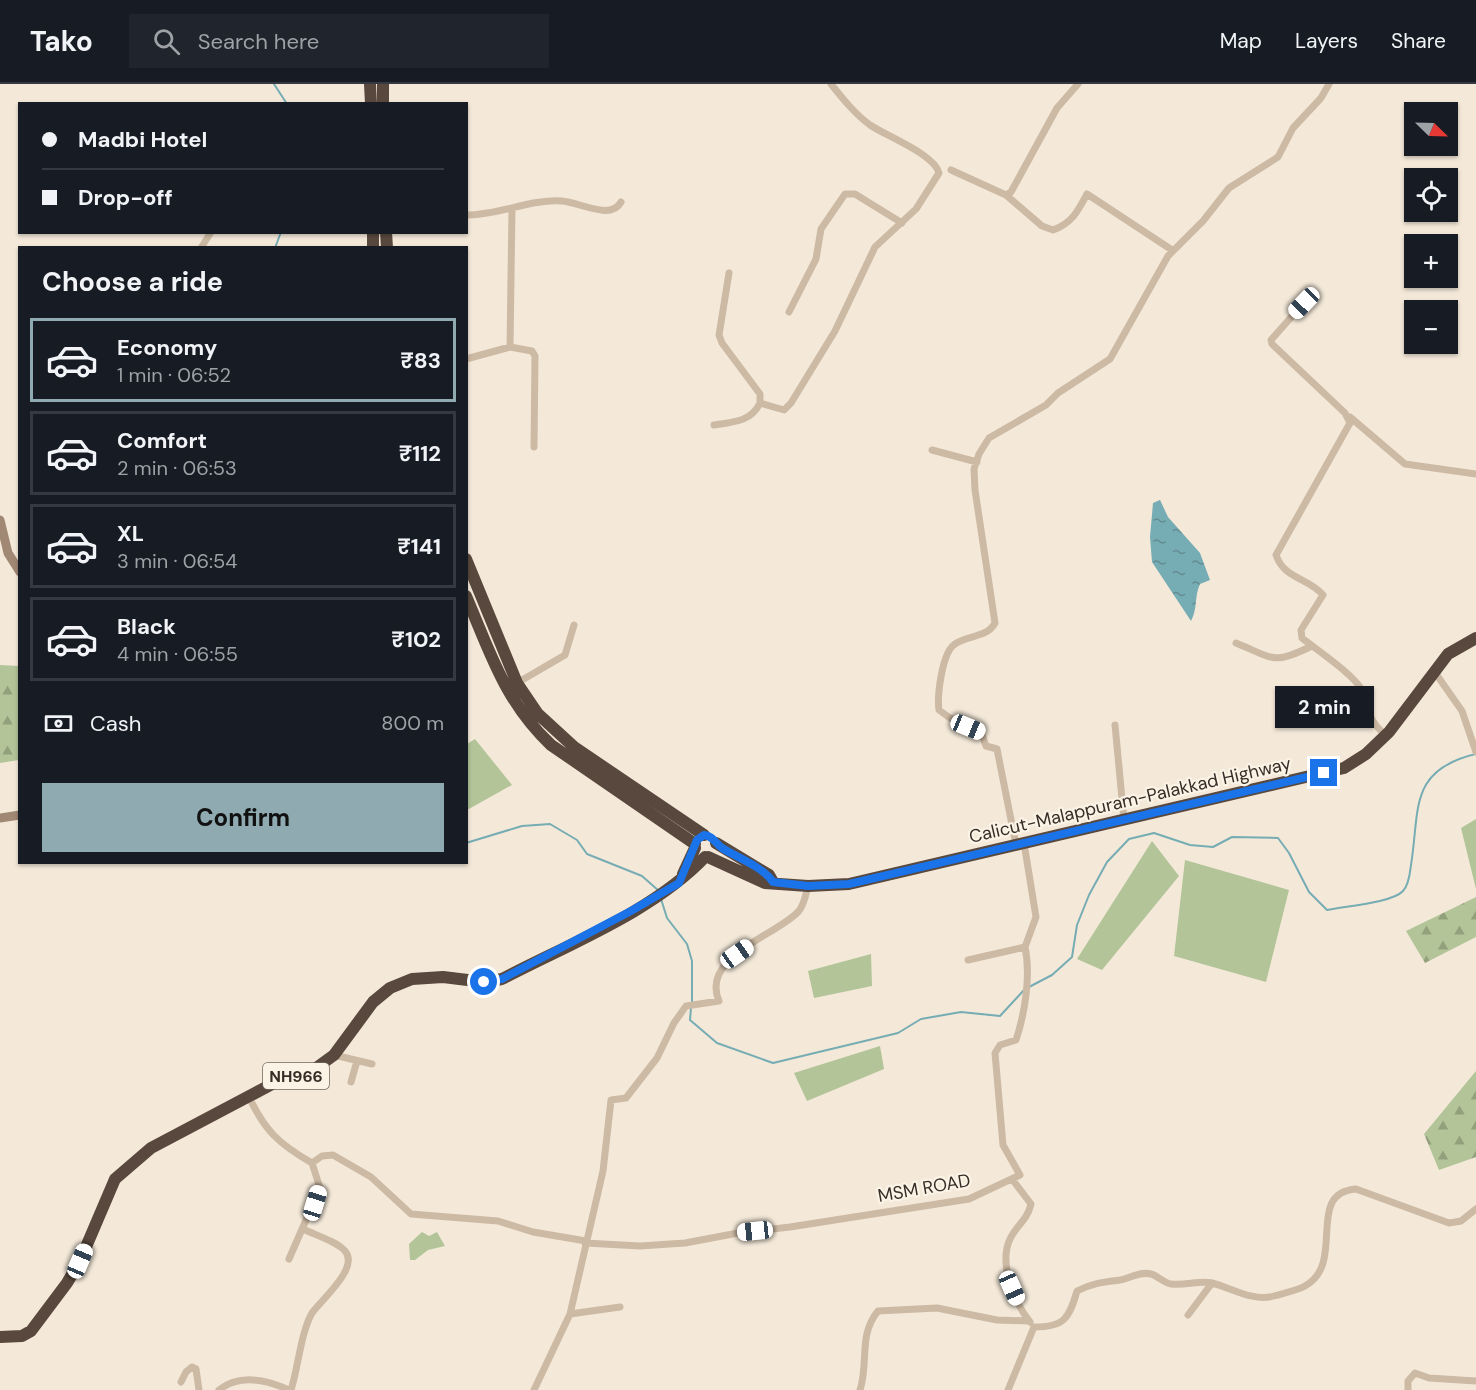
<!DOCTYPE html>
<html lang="en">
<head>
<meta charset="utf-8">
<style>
	:root { --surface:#171b24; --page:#20242c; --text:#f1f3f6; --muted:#9ea1a6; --line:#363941; --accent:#8fabb1 }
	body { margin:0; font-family:"DM Sans",sans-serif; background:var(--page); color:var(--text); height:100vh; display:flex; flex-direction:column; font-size:22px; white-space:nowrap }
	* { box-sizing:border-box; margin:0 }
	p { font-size:20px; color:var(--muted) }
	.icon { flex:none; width:33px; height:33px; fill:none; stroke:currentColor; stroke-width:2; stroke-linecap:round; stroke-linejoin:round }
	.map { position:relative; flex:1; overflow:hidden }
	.side { position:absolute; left:18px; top:162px; width:450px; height:618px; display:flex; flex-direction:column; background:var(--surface); border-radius:0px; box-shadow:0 2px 4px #0004 }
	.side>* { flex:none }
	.banner { position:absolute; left:18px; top:18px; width:450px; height:132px; border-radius:0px; box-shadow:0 2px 4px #0004; display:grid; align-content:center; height:132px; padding:0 24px; background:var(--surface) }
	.needle { width:39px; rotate:113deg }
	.controls { position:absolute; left:1404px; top:18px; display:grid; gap:12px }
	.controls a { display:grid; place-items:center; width:54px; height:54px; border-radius:0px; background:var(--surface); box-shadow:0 2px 4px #0004; font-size:30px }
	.end { position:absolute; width:27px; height:27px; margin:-14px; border:8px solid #1a73e8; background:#fff; box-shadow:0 0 0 3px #fff }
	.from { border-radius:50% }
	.bubble { position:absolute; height:42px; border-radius:0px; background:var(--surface); box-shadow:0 2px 4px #0004; font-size:20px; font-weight:700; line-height:42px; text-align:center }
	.car { position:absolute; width:18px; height:36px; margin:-18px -9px; border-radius:8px; box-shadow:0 0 4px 2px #0007; background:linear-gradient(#fff 24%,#345 0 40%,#fff 0 76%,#345 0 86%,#fff 0) }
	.banner b { display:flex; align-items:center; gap:21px; height:57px; font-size:22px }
	.banner b+b { border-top:2px solid var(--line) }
	.banner i { width:15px; height:15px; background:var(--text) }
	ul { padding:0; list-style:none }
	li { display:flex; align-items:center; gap:18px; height:84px; margin:0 12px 9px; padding:0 12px; border:3px solid var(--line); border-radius:0px }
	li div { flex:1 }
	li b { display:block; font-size:22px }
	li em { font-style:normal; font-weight:700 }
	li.current { border-color:var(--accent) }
	li>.icon { width:54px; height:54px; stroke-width:1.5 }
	h2 { padding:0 24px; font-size:27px; line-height:72px }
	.pay { display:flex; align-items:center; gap:15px; height:66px; padding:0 24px; font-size:22px }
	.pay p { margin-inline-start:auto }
	.primary-button { display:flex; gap:12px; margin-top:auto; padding:12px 24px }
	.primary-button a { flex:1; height:69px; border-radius:0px; background:var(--accent); color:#111; font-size:24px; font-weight:700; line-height:69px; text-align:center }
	header { display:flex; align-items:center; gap:36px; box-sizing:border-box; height:84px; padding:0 30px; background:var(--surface); border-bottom:2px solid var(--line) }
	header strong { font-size:28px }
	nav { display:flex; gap:33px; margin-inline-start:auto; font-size:21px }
	.search { width:420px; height:54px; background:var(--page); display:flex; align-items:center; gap:15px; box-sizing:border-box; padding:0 21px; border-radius:0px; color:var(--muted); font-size:22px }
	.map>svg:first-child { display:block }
	.green { fill:#b2c498 }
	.forest { fill:url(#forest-firs) }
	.water { fill:url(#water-ripples) }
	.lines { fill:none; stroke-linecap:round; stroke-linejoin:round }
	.stream { stroke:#76acb3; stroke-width:2 }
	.street { stroke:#cdbaa4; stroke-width:7 }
	.secondary { stroke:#a18875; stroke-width:9 }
	.highway { stroke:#59483d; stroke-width:12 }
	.route { stroke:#1a73e8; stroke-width:8 }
	.labels { text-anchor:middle; stroke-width:4.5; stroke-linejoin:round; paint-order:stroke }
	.shield { fill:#fbf3e6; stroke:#726860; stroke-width:1.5 }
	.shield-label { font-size:16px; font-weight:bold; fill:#372d26 }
	.street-label { font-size:18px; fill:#372d26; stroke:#fbf3e6 }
</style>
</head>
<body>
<header>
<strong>Tako</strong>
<div class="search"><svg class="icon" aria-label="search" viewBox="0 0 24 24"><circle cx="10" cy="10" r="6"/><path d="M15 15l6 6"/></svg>Search here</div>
<nav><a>Map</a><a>Layers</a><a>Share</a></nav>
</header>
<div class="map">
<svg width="1476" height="1306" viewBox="0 0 1476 1306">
	<defs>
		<pattern id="forest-firs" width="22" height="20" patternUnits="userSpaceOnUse" patternTransform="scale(1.5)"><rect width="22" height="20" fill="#b2c498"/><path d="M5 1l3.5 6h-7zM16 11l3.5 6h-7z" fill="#92a07c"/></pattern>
		<pattern id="water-ripples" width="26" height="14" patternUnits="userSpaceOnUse" patternTransform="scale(1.5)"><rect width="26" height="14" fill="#76acb3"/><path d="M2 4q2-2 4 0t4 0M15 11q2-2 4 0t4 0" fill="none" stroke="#628c91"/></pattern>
	</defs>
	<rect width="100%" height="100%" fill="#f4e9d9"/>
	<path class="green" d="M475,655L512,701L467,726V660Z
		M1476,735V805L1461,744Z
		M1152,757L1179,792L1102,886L1077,875Z
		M1185,776L1289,806L1266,898L1174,872Z
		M871,870L872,902L814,914L808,887Z
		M880,962L884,985L807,1017L794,989Z
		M422,1148L429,1152L437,1148L445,1162L428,1166L415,1176H410L409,1160Z"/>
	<path class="forest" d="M0,581L19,582V676L0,679Z
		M1476,813V853L1425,879L1406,847Z
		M1476,987V1073L1439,1086L1424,1050Z"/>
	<path class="water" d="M1160,416L1168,433L1200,469L1210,496L1200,500C1194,513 1198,524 1191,537L1152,478L1150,453L1153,419Z"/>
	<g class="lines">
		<path class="stream" d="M274,0L287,20
			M275,164L281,148
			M466,759L522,742L550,740L577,756L587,770L642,792L659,807
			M661,815L667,834L687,860L692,877V918
			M1029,903L1052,891L1072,873L1077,841L1089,811L1107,778L1129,755L1154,749L1190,761L1213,763L1232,753L1278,754L1289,769L1309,808L1327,826C1344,822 1392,819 1403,807C1409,801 1410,789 1411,781C1420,726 1408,686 1476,670
			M691,924L690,936L717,959L773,979L898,949L921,935L961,928L1000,932L1024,906"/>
		<path class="street" d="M951,86L1006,111L1011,108L1057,24L1078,0
			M1006,111L1042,142L1053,146C1072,139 1078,127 1087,110L1172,166
			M466,131C500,131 529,115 562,117C579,118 611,137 621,118
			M201,164L211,148
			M729,189L719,251L722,259L760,310V319
			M1303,220L1271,256L1272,260L1345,329L1350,339L1276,471C1284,495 1309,494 1323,511L1301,546L1302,554C1317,566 1353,590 1362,606C1373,628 1363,630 1385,651
			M789,228L816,175L821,145L845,110H855L902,139
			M510,263L512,125
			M466,275L510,263L532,267L535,272L534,363
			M1350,333L1405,380L1476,390
			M714,341C733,338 751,338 760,319L784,326L791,319L835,247L875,163L916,125L939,89C934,70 886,52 870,41C855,30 843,15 831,0
			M932,366L977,378
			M1236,559C1275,575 1273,581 1312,562
			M1434,587L1462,627L1476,668
			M517,599L565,571L574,541
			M1115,641L1124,736
			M1016,761L997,665L986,662L981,648L950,634L939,626C937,612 942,568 955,560C967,551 987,554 995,539L975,406L974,385L979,370L989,354L1046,321L1058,309L1110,275L1168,172L1203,137L1229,104L1278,73L1293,44L1321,14L1329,0
			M968,876L1025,863L1036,833L1024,759
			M334,971L372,980
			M351,998L357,977
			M249,1013C265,1047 279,1060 312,1079
			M1012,1095L1031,1120C1027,1137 1017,1140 1010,1155C998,1180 1015,1219 1030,1238
			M585,1159L640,1162L685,1159L738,1149L790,1143L969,1115L1020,1091L1003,1061L995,969L1000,961L1016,956C1025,929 1031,891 1025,863
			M289,1175L320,1104L312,1079L322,1072L333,1071L371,1093L411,1130L498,1137L533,1148L586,1157
			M570,1230L620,1223
			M1188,1231L1212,1199
			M181,1298L186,1288L192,1283L196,1285L199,1306
			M219,1306C240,1289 267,1296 289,1306
			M291,1306C298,1284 301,1248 312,1229C320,1217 360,1184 345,1167C336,1157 315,1151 303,1145
			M534,1306L570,1230L603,1087L611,1016L626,1014L657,974L674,939L686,922L719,917C700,873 775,852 798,828C804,822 806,810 808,802
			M860,1306C869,1279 858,1251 878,1227L937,1224L997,1236L1029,1237
			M1008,1306L1034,1243C1064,1243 1069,1235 1077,1207C1092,1199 1104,1198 1120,1196C1131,1194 1140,1187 1151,1190C1158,1192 1164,1199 1171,1200C1185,1202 1199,1196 1212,1199C1232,1204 1253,1218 1274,1212C1284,1209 1296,1207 1305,1202C1347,1179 1304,1109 1356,1105L1449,1139L1461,1137L1476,1125
			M1408,1306V1297L1415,1289L1429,1294L1476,1297"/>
		<path class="secondary" d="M0,436L8,469L20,488
			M0,734L20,731"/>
		<path class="highway" d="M370,0L371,20
			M383,0V20
			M373,148V164
			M386,148L387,164
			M466,475L517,599L538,630L574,663L704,751
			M466,512C490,568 505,618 551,661L695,760
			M716,759L769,791L773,798
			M708,773L765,799L808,802L849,800L1344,684L1366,670L1389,648L1448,570L1476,554
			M683,790L695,764
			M0,1253L22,1252L31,1247L67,1199L80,1177L115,1095L151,1064L276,998L312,987L334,971L373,918L390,904L412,895L443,893L484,898L502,895C569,860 654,827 705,773"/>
	</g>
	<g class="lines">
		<path class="route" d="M484,898L502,895L631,827L679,799L697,756L704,751C713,752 715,759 722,764C738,774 763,783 773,798L808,802L849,800L1324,689"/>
	</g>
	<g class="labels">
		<rect class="shield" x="263" y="979" width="66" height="26" rx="4.5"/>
		<g class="shield-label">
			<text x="296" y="998">NH966</text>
		</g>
		<g class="street-label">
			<text transform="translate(1130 716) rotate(-13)" y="6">Calicut-Malappuram-Palakkad Highway</text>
			<text transform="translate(924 1104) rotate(-10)" y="6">MSM ROAD</text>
		</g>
	</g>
</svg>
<div class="controls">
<a><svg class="needle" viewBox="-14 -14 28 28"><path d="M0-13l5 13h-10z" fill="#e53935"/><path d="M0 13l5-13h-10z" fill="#9ea1a6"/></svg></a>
<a><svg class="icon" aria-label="locate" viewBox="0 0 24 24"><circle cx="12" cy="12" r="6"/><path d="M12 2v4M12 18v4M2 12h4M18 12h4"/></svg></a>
<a>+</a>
<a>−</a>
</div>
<i class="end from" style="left:484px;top:898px"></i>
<i class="end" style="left:1324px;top:689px"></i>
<div class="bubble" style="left:1275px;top:602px;width:99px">2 min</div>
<i class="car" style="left:1304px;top:219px;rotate:224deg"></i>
<i class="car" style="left:968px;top:643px;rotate:112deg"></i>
<i class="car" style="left:737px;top:870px;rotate:55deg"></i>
<i class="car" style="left:315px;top:1119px;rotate:17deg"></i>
<i class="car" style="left:755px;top:1147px;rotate:264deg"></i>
<i class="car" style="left:80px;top:1177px;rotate:23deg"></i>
<i class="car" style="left:1012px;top:1204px;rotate:156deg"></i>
<div class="banner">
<b><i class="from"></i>Madbi Hotel</b>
<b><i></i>Drop-off</b>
</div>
<section class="side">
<h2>Choose a ride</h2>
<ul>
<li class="current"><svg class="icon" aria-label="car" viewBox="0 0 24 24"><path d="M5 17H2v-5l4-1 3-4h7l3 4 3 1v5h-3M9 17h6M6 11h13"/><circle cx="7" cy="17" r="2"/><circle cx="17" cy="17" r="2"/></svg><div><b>Economy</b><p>1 min · 06:52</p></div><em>₹83</em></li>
<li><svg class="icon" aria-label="car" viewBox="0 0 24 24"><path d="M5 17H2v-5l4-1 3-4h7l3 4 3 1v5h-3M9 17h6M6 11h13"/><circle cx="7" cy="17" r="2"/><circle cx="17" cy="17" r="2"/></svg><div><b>Comfort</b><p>2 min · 06:53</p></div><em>₹112</em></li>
<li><svg class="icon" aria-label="car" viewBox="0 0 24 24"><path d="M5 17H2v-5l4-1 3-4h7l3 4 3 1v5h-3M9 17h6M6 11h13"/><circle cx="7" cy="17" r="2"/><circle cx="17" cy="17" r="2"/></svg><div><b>XL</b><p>3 min · 06:54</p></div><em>₹141</em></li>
<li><svg class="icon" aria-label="car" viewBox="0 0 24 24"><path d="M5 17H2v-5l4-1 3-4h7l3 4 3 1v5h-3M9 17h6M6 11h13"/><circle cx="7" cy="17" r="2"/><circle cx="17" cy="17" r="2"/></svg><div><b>Black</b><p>4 min · 06:55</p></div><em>₹102</em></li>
</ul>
<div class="pay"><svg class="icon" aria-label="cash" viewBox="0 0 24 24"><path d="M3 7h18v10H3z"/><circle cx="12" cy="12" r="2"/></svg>Cash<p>800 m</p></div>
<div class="primary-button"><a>Confirm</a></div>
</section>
</div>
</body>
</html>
